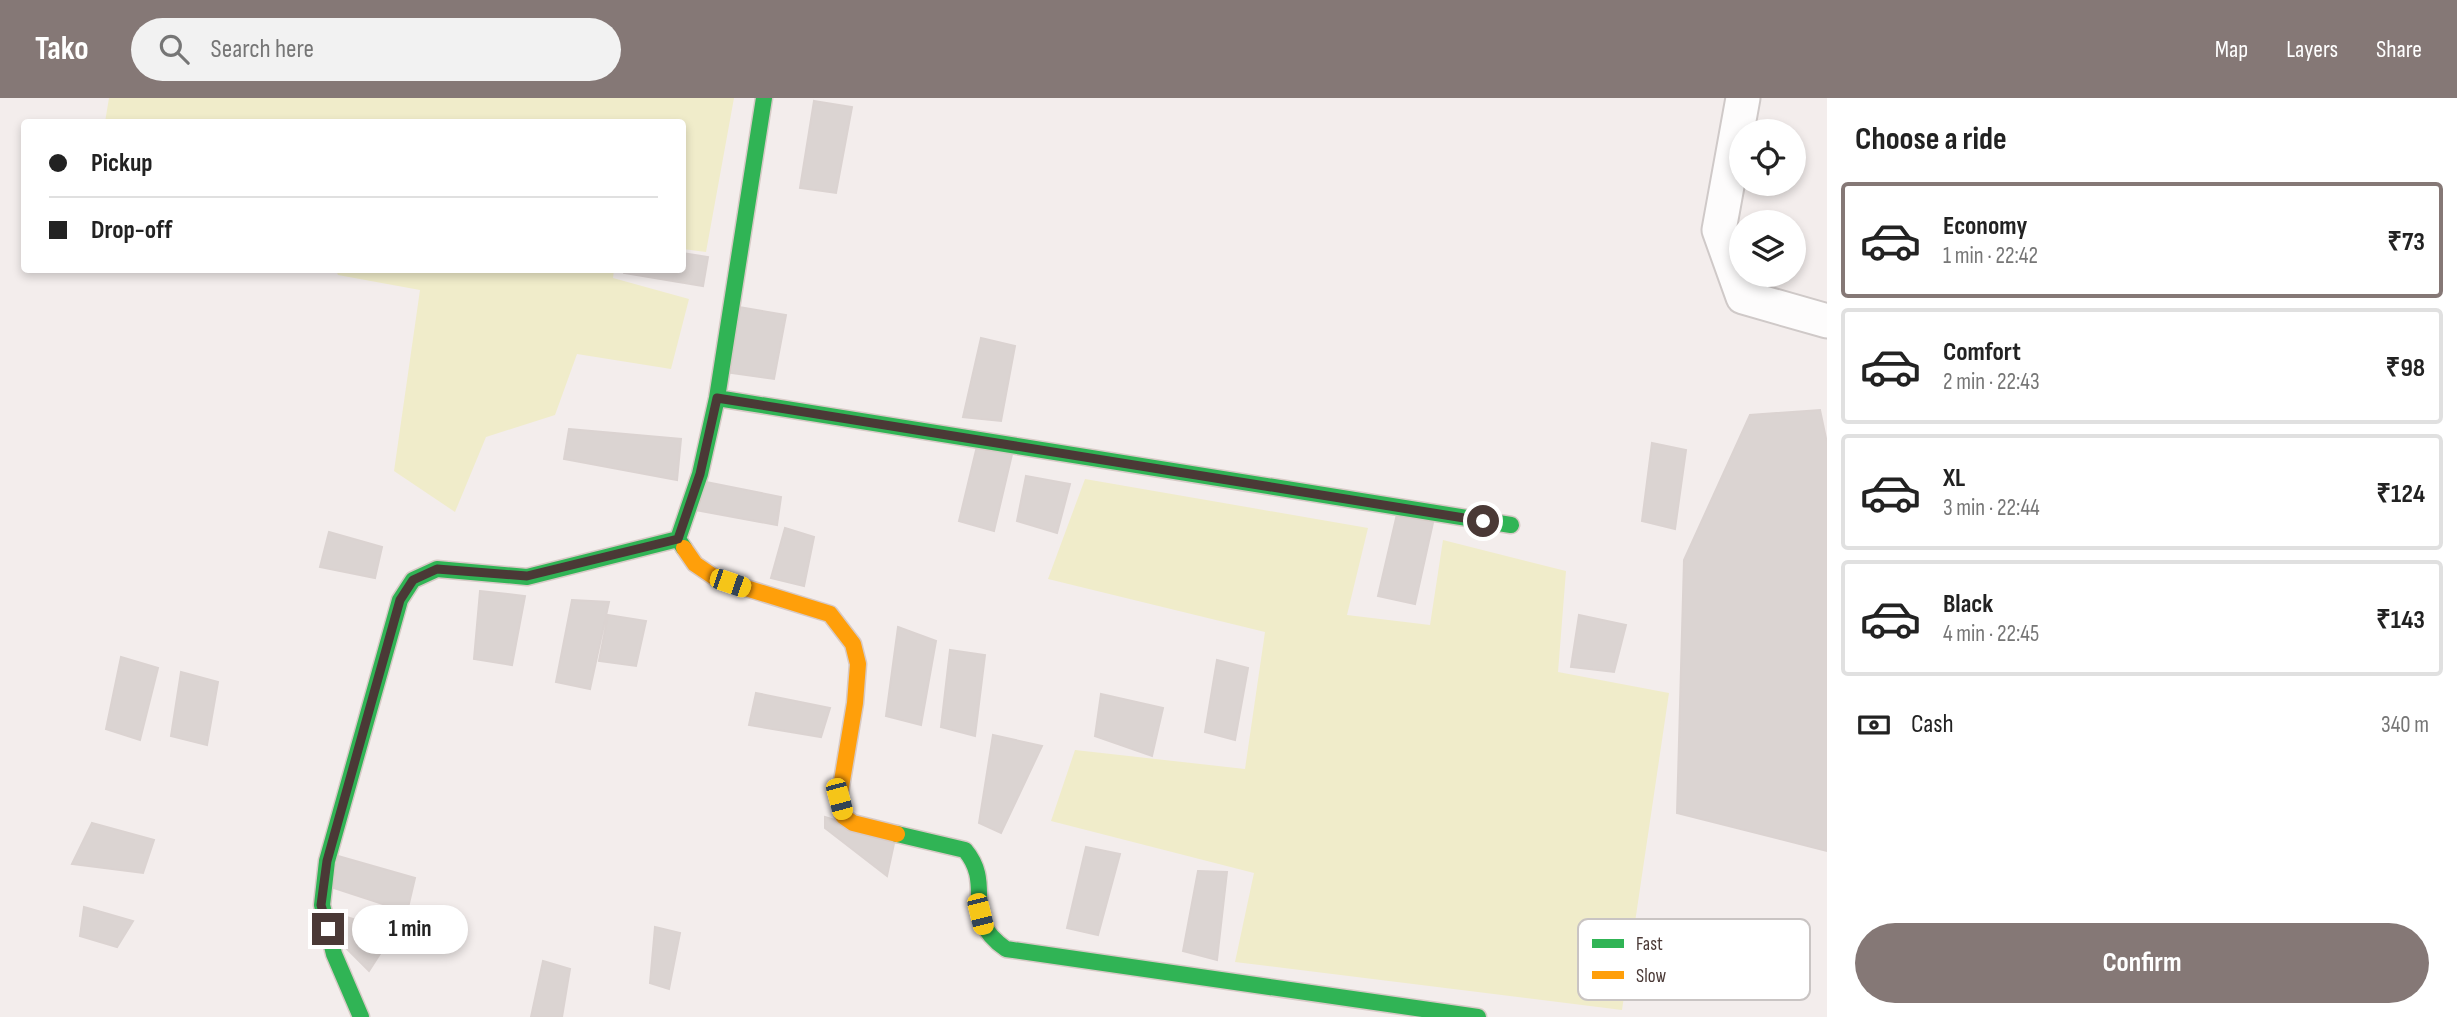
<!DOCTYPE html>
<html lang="en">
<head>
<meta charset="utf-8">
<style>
	:root { --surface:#fff; --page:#f2f2f2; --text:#222; --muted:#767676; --line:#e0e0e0; --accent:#857876 }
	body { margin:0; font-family:"Sofia Sans Condensed",sans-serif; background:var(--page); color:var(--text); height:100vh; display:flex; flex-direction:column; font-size:26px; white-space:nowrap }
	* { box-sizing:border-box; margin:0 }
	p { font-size:23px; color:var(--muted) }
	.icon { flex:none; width:38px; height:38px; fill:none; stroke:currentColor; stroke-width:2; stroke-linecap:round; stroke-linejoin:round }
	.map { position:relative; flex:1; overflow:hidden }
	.sheet { display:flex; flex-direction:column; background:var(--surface); width:630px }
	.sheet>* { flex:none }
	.banner { position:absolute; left:21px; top:21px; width:665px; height:154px; border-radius:7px; box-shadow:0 4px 10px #0003; display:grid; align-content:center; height:154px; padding:0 28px; background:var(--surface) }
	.controls { position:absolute; left:1729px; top:21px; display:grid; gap:14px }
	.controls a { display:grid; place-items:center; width:77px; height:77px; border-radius:50%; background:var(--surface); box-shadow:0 4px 10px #0003; font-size:35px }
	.end { position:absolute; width:32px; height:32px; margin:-16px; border:9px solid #4a3936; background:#fff; box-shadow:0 0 0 4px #fff }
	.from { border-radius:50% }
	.bubble { position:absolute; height:49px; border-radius:24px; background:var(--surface); box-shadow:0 4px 10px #0003; font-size:23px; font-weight:700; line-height:49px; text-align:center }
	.car { position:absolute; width:21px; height:42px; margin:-21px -10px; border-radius:9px; box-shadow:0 0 5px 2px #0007; background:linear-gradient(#f5c518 24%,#345 0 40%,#f5c518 0 76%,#345 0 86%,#f5c518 0) }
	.banner b { display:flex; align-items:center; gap:24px; height:66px; font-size:26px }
	.banner b+b { border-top:2px solid var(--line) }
	.banner i { width:18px; height:18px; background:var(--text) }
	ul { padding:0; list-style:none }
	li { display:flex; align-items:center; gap:21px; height:116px; margin:0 14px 10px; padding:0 14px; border:4px solid var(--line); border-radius:7px }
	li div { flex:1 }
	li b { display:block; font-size:26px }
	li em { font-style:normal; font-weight:700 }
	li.current { border-color:var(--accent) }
	li>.icon { width:63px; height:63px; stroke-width:1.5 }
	h2 { padding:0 28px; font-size:32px; line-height:84px }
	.pay { display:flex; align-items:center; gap:18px; height:77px; padding:0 28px; font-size:26px }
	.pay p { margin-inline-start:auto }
	.cta { display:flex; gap:14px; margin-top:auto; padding:14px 28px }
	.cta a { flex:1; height:80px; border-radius:42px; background:var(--accent); color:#fff; font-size:28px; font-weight:700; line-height:80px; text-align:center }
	header { display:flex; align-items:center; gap:42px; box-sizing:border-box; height:98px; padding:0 35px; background:var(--accent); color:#fff }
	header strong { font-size:33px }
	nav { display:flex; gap:38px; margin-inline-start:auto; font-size:24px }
	.search { width:490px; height:63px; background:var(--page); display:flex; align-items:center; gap:18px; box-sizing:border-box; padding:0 24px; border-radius:38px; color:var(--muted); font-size:26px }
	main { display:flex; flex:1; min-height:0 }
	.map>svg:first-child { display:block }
	.green { fill:#f0ecca }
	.building { fill:#dbd4d2; stroke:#dbd3d1; stroke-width:2 }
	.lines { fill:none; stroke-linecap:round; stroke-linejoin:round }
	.street-casing { stroke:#cfc9c8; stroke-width:37 }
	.fast-casing { stroke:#d7cac6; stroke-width:19 }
	.slow-casing { stroke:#d7cac6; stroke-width:19 }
	.street { stroke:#fdfcfc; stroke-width:33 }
	.fast { stroke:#30b455; stroke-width:16 }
	.slow { stroke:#ff9f0a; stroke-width:16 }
	.route { stroke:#4a3936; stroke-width:9 }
	.key { fill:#fff; stroke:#c9c4c3; stroke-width:2 }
	.key-label { font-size:19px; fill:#4a3936 }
</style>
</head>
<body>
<header>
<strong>Tako</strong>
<div class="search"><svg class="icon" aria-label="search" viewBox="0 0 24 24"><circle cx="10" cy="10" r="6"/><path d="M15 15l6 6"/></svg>Search here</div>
<nav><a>Map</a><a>Layers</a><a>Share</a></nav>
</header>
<main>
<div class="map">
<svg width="1827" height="919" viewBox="0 0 1827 919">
	<rect width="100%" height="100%" fill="#f3edec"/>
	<path class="green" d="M109,0H734L706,154L683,151L682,24H105Z
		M336,172H614L613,180L689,201L671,271L577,256L555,317L486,339L455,414L394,373L420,192L338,177Z
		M1085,381L1368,430L1347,517L1430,527L1443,442L1566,473L1558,574L1669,595L1622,912L1235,864L1254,775L1051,723L1075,652L1245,671L1265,534L1048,481Z"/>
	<path class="building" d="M814,3L852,9L836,95L800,90Z
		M682,155L708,159L703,188L624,175V172H682Z
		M733,208L786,217L774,281L724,274Z
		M981,240L1015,248L1001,323L963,319Z
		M1820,312L1827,345V753L1677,715L1684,462L1750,317Z
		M569,331L681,341L677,382L564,361Z
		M1652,345L1686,352L1675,431L1642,423Z
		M977,348L1013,352L994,433L959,423Z
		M1026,378L1070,386L1057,435L1017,423Z
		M701,383L781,399L777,427L695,412Z
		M1397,416L1434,420L1415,506L1378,498Z
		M785,430L814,439L804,488L771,480Z
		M329,434L382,449L375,480L320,469Z
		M480,493L525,498L512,567L474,561Z
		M572,502L609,504L590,591L556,584Z
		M608,517L646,523L636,568L599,563Z
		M1579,517L1626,527L1614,574L1571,569Z
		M898,529L936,543L921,627L886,618Z
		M950,552L985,557L975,638L941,629Z
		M121,559L158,570L140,642L106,631Z
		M1217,562L1248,570L1235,642L1205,634Z
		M181,574L218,584L207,647L171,638Z
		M756,595L830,610L821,639L749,627Z
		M1101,596L1163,610L1152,658L1095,638Z
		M993,637L1042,648L1001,735L979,725Z
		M825,719L895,741L887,778L825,730Z
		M92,725L154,742L143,775L72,766Z
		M1086,749L1120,756L1098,837L1067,830Z
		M338,758L415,780L407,814L334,790Z
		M1198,773L1227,774L1217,862L1183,853Z
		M84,809L133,823L117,849L80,838Z
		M331,814L394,834L369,873L345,849Z
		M655,829L680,835L669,891L650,885Z
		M543,863L570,871L562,919H531Z"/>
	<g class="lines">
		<defs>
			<path id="street" d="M1743,0L1719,132L1743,199L1827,223"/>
			<path id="fast" d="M717,300L1511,427
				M684,450L678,441L700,376L717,300L764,0
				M897,736L965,752C996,789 958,818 1006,851L1478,919
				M361,919L334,856L322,807L327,763L400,502L413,482L437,471L527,479L678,441"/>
			<path id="slow" d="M684,450L695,466L717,481L830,516L853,546L858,566L855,605L839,701L843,718L853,725L897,736"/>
		</defs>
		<use href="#street" class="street-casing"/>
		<use href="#fast" class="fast-casing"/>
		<use href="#slow" class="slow-casing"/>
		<use href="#street" class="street"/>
		<use href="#fast" class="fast"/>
		<use href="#slow" class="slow"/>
	</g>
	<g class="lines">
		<path class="route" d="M328,831L321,807L327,763L400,502L413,482L437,471L527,478L678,441L700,376L717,300L1483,423"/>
	</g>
	<rect x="1578" y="821" width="232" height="81" rx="10" class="key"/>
	<rect x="1592" y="841" width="32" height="9" fill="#30b455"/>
	<rect x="1592" y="873" width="32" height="8" fill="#ff9f0a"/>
	<g class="key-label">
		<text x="1636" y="852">Fast</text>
		<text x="1636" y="884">Slow</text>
	</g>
</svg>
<div class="controls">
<a><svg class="icon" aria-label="locate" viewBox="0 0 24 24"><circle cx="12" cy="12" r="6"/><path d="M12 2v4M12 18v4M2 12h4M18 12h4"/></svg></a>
<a><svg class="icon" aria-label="layers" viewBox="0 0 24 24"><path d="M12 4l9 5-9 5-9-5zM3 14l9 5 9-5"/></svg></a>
</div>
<i class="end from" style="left:1483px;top:423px"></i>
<i class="end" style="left:328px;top:831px"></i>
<div class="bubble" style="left:352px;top:807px;width:116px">1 min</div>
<i class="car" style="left:730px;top:485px;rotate:109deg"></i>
<i class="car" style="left:839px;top:701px;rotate:165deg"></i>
<i class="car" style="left:980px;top:816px;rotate:166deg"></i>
<div class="banner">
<b><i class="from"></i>Pickup</b>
<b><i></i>Drop-off</b>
</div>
</div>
<section class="sheet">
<h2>Choose a ride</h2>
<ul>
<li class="current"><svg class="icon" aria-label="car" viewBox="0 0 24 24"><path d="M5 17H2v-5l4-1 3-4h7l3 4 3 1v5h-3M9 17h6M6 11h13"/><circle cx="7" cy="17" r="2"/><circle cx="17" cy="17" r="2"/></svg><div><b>Economy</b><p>1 min · 22:42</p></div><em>₹73</em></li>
<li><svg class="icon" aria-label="car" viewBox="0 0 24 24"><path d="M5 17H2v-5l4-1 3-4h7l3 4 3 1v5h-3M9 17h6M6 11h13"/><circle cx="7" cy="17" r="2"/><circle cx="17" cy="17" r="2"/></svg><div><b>Comfort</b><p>2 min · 22:43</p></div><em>₹98</em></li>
<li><svg class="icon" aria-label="car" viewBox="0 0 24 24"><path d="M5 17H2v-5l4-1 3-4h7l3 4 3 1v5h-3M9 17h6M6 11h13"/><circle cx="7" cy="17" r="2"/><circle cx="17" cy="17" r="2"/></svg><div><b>XL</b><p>3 min · 22:44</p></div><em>₹124</em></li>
<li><svg class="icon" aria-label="car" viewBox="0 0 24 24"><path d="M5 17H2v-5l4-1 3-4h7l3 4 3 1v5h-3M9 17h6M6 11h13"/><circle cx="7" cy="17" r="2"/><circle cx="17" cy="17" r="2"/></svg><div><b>Black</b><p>4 min · 22:45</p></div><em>₹143</em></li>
</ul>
<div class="pay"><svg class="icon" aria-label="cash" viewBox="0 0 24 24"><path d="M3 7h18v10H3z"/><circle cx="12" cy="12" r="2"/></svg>Cash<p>340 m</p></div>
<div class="cta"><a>Confirm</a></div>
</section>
</main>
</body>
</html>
